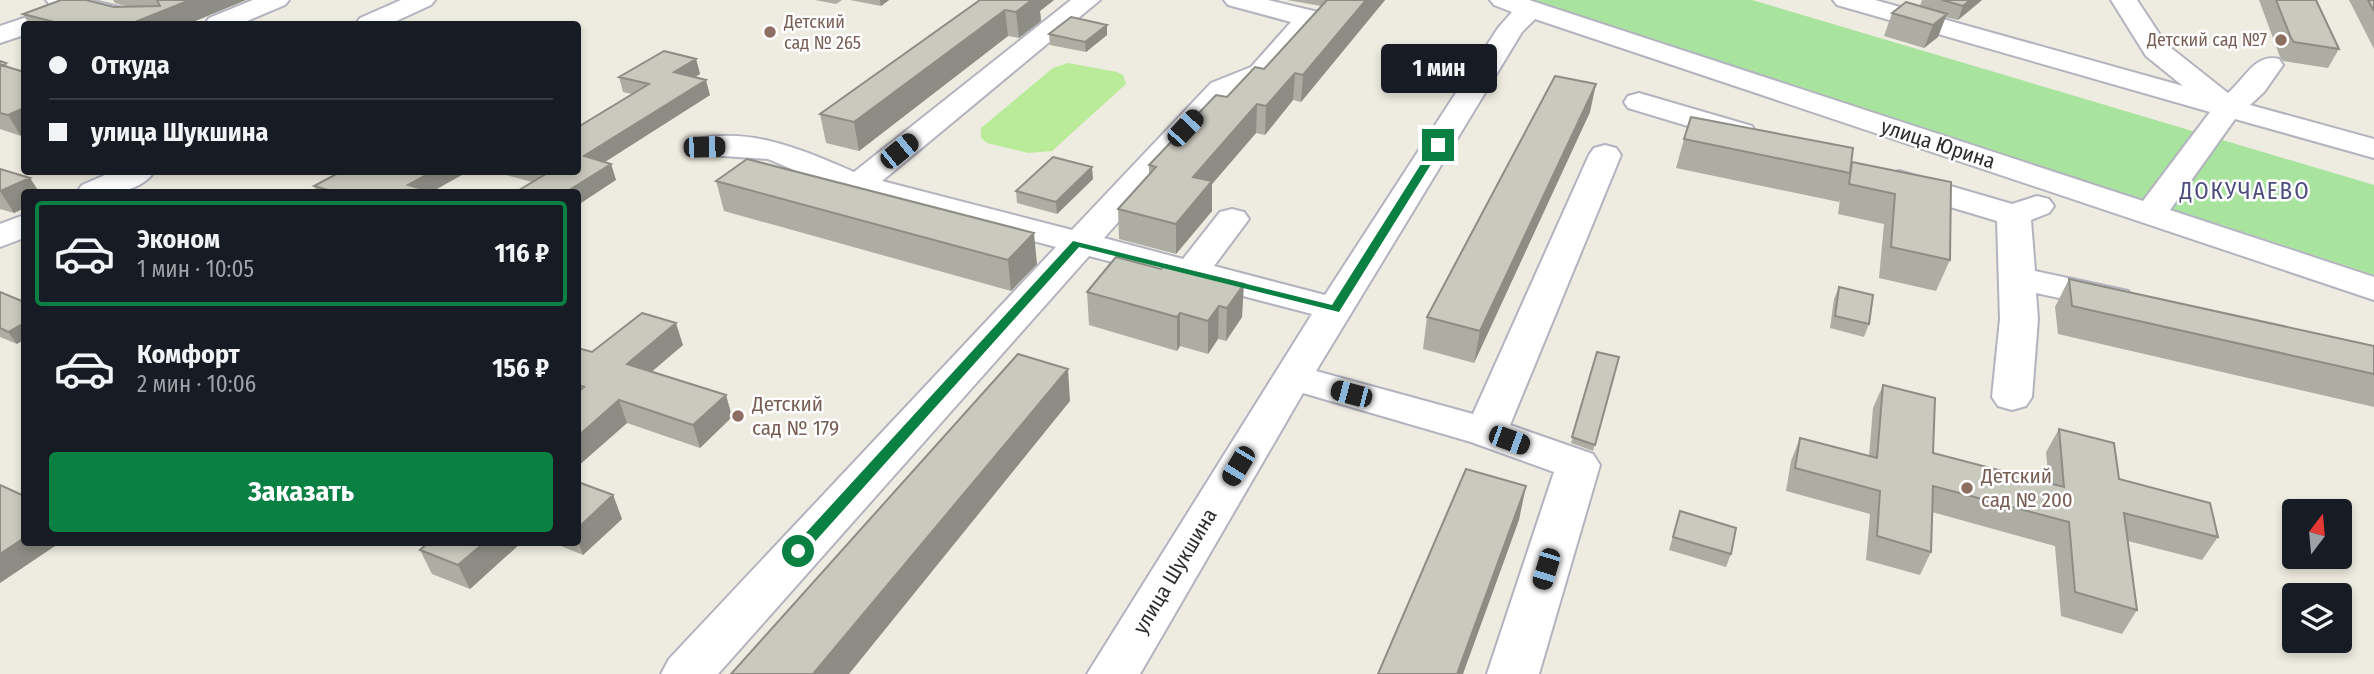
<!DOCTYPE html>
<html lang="ru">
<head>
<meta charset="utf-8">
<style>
	:root { --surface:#171b24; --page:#242831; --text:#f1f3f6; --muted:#9ea1a6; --line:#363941; --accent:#0b8043 }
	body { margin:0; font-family:"Fira Sans Condensed",sans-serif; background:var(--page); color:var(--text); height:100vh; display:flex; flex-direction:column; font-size:26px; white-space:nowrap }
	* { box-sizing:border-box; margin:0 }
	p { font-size:23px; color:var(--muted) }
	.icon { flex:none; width:38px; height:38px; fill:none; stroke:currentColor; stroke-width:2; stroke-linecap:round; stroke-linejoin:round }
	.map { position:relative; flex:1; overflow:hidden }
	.drawer { position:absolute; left:21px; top:189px; width:560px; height:357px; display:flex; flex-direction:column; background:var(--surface); border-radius:7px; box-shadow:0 4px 10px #0003 }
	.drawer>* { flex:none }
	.guide { position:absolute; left:21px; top:21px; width:560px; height:154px; border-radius:7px; box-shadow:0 4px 10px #0003; display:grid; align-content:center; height:154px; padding:0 28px; background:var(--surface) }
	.needle { width:46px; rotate:16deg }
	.controls { position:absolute; left:2282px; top:499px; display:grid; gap:14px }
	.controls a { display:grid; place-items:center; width:70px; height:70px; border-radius:7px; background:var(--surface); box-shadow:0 4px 10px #0003; font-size:35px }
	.end { position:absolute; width:32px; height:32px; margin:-16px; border:9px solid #0b8043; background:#fff; box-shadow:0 0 0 4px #fff }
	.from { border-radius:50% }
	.bubble { position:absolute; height:49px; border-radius:7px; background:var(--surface); box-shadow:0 4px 10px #0003; font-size:23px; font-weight:700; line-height:49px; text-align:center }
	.car { position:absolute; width:21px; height:42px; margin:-21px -10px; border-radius:9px; box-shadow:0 0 5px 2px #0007; background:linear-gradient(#222 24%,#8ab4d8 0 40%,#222 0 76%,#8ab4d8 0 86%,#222 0) }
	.guide b { display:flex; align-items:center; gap:24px; height:66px; font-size:26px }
	.guide b+b { border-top:2px solid var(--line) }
	.guide i { width:18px; height:18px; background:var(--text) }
	ul { padding:12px 0 0; list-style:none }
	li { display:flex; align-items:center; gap:21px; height:105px; margin:0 14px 10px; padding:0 14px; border:4px solid transparent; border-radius:7px }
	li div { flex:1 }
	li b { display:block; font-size:26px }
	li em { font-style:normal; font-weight:700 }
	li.current { border-color:var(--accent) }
	li>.icon { width:63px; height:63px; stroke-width:1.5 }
	.cta { display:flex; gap:14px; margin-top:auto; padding:14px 28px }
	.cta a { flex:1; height:80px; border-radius:7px; background:var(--accent); color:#fff; font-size:28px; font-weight:700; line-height:80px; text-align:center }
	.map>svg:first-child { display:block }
	.green { fill:#a8e49d }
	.pitch { fill:#b9eb99 }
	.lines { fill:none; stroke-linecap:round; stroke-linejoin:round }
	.minor-casing { stroke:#b3b3c0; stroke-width:4 }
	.minor { fill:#fff; fill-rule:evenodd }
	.wall { fill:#aeada3 }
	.shaded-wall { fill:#8d8d85 }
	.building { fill:#cac9be; stroke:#8d8d85; stroke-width:2 }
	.route { fill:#0b8043 }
	.education-dot { fill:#8d6e63; stroke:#fff; stroke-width:2.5 }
	.labels { text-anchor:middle; stroke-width:5; stroke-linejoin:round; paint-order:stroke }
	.far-education-label { font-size:18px; fill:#785e54; stroke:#fff; text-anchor:start }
	.street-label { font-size:21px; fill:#2d2d2d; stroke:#fff }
	.education-label { font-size:21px; fill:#785e54; stroke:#fff; text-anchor:start }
	.neighbourhood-label { font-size:23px; letter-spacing:2px; fill:#4d4d7f; stroke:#fff }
</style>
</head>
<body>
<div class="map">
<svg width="2374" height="674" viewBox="0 0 2374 674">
	<rect width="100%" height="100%" fill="#eeebe0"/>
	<path class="green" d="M1534,0H1752L2374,185V275Z"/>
	<path class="pitch" d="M1068,63L1117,72L1123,75L1126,84L1052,151L1028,153L987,143L981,138V128L1053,68Z"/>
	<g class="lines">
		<defs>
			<path id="minor" d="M46,0H90L164,18L168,24H125L50,5Z
				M253,0H289L285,5L240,24H205L209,18Z
				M401,0H435L431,5L390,24H356L360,18Z
				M1071,0H1100L882,181L1072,230L1211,83L1251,67L1291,22L1228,5L1224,0H1268L1318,12L1322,18L1318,24L1271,79L1231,95L1104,238L1183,259L1220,212L1232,209L1244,212L1249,219L1214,266L1325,295L1498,28L1512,12L1494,5L1490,0H1529L2143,201L2210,112L1837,5L1833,0H1875L2183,86L2146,56L2111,0H2137L2166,44L2228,93C2245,79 2255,53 2279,59L2283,65L2264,92L2250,105L2374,139V158L2235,119L2170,210L2374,277V300L1535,19L1522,32L1316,371L1473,414L1589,155L1594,148L1605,145L1616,148L1621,155L1510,425L1593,454L1600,465L1539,674H1487L1554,472L1471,442L1303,393L1140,674H1087L1312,314L1089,256L718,674H661L669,659L1056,247L846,192L768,159L693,154L688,147L693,140C751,126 802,150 854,172Z
				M24,18L33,20L36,24H24V35L0,43V26Z
				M1639,93L1752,126L1756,133L1752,140L1741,142L1628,108L1624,102L1628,96Z
				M1899,171L2012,204L2037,196L2049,199L2054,206L2049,213L2031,220L2035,271L2128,291L2134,299L2128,307L2115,310L2036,293L2038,319L2032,397L2026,406L2012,410L1998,406L1992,397L2000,319L1997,221L1887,188L1883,181L1887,174Z
				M112,172H154C138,195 102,194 77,192L82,185Z
				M24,215V238L0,247V224Z"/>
		</defs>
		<use href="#minor" class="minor-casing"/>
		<use href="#minor" class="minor"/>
	</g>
	<path class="wall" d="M113,0H246L188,24H29L23,14L129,7L115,3Z
		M815,0H842L836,4Z
		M850,0H889L881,6Z
		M980,0H1054L1040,11L1041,21L1019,38L1008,36L859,151L826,143L820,114Z
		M1287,0H1385L1301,102L1293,100L1265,135L1256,133L1212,184V211L1176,254L1119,239L1118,209L1149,175V165L1227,97L1264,69L1321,6Z
		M1922,0H1982L1958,20L1945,17L1938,37L1924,48L1884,36L1892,13L1920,6Z
		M2259,0H2316L2339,49L2328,68L2283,61L2280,57Z
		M2349,0H2374V49Z
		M1049,34L1107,35L1086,52L1050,45Z
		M696,59L700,74L695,77L710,95L605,162L611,164L616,180L532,182L495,172H578L632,94L623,92L619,77Z
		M0,61L6,63L8,67L21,136L0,129Z
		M1590,112L1474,363L1423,349L1427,317Z
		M1684,139L1851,165L1951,182L1950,260L1936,291L1879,278L1884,224L1838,214L1840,199L1839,202L1676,168Z
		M0,169L30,178L39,192H24V208L14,213L0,209Z
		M340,172H467L432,192H433H317L314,186Z
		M1093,179L1057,214L1017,203L1016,191Z
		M716,181L1037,264L1011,291L724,211Z
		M1161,269L1242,317L1226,341L1218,339L1208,354L1180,346L1177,351L1089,325L1087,292Z
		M2069,279L2374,346V407L2058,334L2055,307Z
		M1839,287L1869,324L1864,337L1830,328L1834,299Z
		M0,292L17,344L0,337Z
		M683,345L652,371L726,395L732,417L700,448L627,423L578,466V348L592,352Z
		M1597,352L1619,357L1593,451L1571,443Z
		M1883,385L1933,453L2049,483L2046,452L2059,429L2119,479L2218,537L2202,560L2128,541L2137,610L2122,634L2061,616L2055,546L1932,512L1931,552L1920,575L1866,560L1870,514L1786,491L1791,461L1800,438L1869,456L1873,408Z
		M578,482L613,495L622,519L583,555L551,542H578Z
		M1680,511L1731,554L1726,567L1669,550Z
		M522,542L470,589L432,574L420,550Z"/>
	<path class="shaded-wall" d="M190,0H246L188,24H130Z
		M880,0H889L881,6Z
		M1029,0H1054L1040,11L1041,21L1019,38L1016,12Z
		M1366,0H1385L1301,102L1303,75Z
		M1970,0H1982L1958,20L1963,6Z
		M1005,10L1008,36L859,151L854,122Z
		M1947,14L1938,37L1924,48L1933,25Z
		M1107,25V35L1086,52L1085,42Z
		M696,59L700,74L678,87L674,72Z
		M1295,73L1293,100L1265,135L1266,106Z
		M706,80L710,95L589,172L584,156Z
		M1596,84L1590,112L1474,363L1480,331Z
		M1257,104L1256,133L1212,184V211L1176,254V224L1193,177Z
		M24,108V135L21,136L8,115Z
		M611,164L616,180L578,205V192H566Z
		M1092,167L1093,179L1057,214L1056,202Z
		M432,172H467L431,192L408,185Z
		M30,178L39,192H24V208L14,213L0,191Z
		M1034,233L1037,264L1011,291L1008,260Z
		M1244,284L1242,317L1226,341L1227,308Z
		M1219,306L1218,339L1208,354V321Z
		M1180,313V346L1177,351V317Z
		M24,323V340L17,344L8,332Z
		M676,323L683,345L635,386L627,364Z
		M1068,369L1070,401L849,674H813Z
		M726,395L732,417L700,448L693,425Z
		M619,400L627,423L578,466V436Z
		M1526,486L1519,520L1463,674H1457Z
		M613,495L622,519L583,555L578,541V528Z
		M24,538V542H61L0,583V554Z
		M485,542H522L470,589L458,565Z"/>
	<path class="building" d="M61,0H86L114,7L160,6L157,0H190L130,24H62L23,14Z
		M980,0H1032L1016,12L1005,10L854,122L820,114Z
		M1327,0H1366L1303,75L1295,73L1266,106L1257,104L1193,177L1212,181L1176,224L1118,209L1156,167L1149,165L1216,95L1227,97L1255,67L1264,69Z
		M1942,0H1970L1963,6Z
		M2276,0H2316L2339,49L2294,42L2291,38Z
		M2368,0H2374V11Z
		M1906,2L1947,14L1933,25L1892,13Z
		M1071,17L1107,25L1085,42L1049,34Z
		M664,51L696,59L674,72L706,80L584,156L611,164L566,192H516L549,172H547H578V127L649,84L619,77Z
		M0,61L6,63L1,65L24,72V108L8,115L0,113Z
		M1555,76L1596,84L1480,331L1427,317Z
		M1691,117L1853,148L1850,173L1684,139Z
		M1053,157L1092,167L1056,202L1016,191Z
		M747,159L1034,233L1008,260L716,181Z
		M1852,162L1951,182L1950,260L1891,247L1895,194L1849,184Z
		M0,169L30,178L0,191Z
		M340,172H432L408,185L433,192H335L314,186Z
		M1116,257L1161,269L1165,265L1244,284L1227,308L1219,306L1208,321L1180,313L1177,317L1087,292Z
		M2069,279L2374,346V374L2072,306Z
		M1839,287L1873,295L1869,324L1835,316Z
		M0,292L24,302V323L8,332L0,328Z
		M642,313L676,323L627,364L726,395L693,425L619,400L578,436V392L584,387L578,385V348L592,352Z
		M1597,352L1619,357L1595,445L1572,437Z
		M1018,354L1068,369L813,674H731Z
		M1883,385L1935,398L1933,453L2064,487L2059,429L2114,443L2119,479L2210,503L2218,537L2124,513L2137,610L2075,592L2069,522L1933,486L1931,552L1877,536L1880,491L1795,468L1800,438L1877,458Z
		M1466,469L1526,486L1457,674H1378Z
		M578,482L613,495L578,528Z
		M0,485L24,496V538L0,554Z
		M1680,511L1736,528L1731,554L1673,537Z
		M429,542H485L458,565L420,550Z"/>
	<path class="route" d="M1438,142L1443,145L1339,312L1079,247L803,555H793V547L1073,241L1332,305L1433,145Z"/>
	<g class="education-dot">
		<circle cx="770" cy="32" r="7"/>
		<circle cx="2281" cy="40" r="7"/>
		<circle cx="738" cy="416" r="7"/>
		<circle cx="1967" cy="488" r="7"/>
	</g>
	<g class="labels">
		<g class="far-education-label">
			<text x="784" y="28">Детский<tspan x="784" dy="21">сад № 265</tspan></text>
			<text x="2267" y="46" text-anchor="end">Детский сад №7</text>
		</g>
		<g class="street-label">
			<text transform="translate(1938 144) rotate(18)" y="7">улица Юрина</text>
			<text transform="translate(1175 571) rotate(-59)" y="7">улица Шукшина</text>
		</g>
		<g class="education-label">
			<text x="752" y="411">Детский<tspan x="752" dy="24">сад № 179</tspan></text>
			<text x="1981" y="483">Детский<tspan x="1981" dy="24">сад № 200</tspan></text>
		</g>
		<g class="neighbourhood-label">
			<text x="2245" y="199">ДОКУЧАЕВО</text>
		</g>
	</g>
</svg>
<div class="controls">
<a><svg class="needle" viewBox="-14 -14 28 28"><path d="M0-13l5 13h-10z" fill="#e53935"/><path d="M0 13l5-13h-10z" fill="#9ea1a6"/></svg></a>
<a><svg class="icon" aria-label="layers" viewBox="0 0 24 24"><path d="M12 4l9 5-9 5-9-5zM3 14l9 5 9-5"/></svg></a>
</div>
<i class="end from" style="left:798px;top:551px"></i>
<i class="end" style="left:1438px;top:145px"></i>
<div class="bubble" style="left:1381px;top:44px;width:116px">1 мин</div>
<i class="car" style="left:1185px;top:128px;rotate:43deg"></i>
<i class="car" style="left:704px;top:147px;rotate:89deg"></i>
<i class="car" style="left:899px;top:151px;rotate:51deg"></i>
<i class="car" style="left:1351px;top:394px;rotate:285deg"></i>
<i class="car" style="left:1509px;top:440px;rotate:110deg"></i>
<i class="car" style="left:1238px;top:466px;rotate:211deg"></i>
<i class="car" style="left:1546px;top:569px;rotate:197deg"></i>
<div class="guide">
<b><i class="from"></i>Откуда</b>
<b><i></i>улица Шукшина</b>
</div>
<section class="drawer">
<ul>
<li class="current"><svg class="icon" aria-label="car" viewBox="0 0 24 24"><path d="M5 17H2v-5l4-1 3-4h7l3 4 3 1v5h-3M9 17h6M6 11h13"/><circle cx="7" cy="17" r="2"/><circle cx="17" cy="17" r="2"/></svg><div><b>Эконом</b><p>1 мин · 10:05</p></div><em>116 ₽</em></li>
<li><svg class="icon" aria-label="car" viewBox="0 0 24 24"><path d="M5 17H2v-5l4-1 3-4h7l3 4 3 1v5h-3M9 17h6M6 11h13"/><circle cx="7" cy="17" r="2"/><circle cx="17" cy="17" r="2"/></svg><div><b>Комфорт</b><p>2 мин · 10:06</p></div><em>156 ₽</em></li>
</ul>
<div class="cta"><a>Заказать</a></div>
</section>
</div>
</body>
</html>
